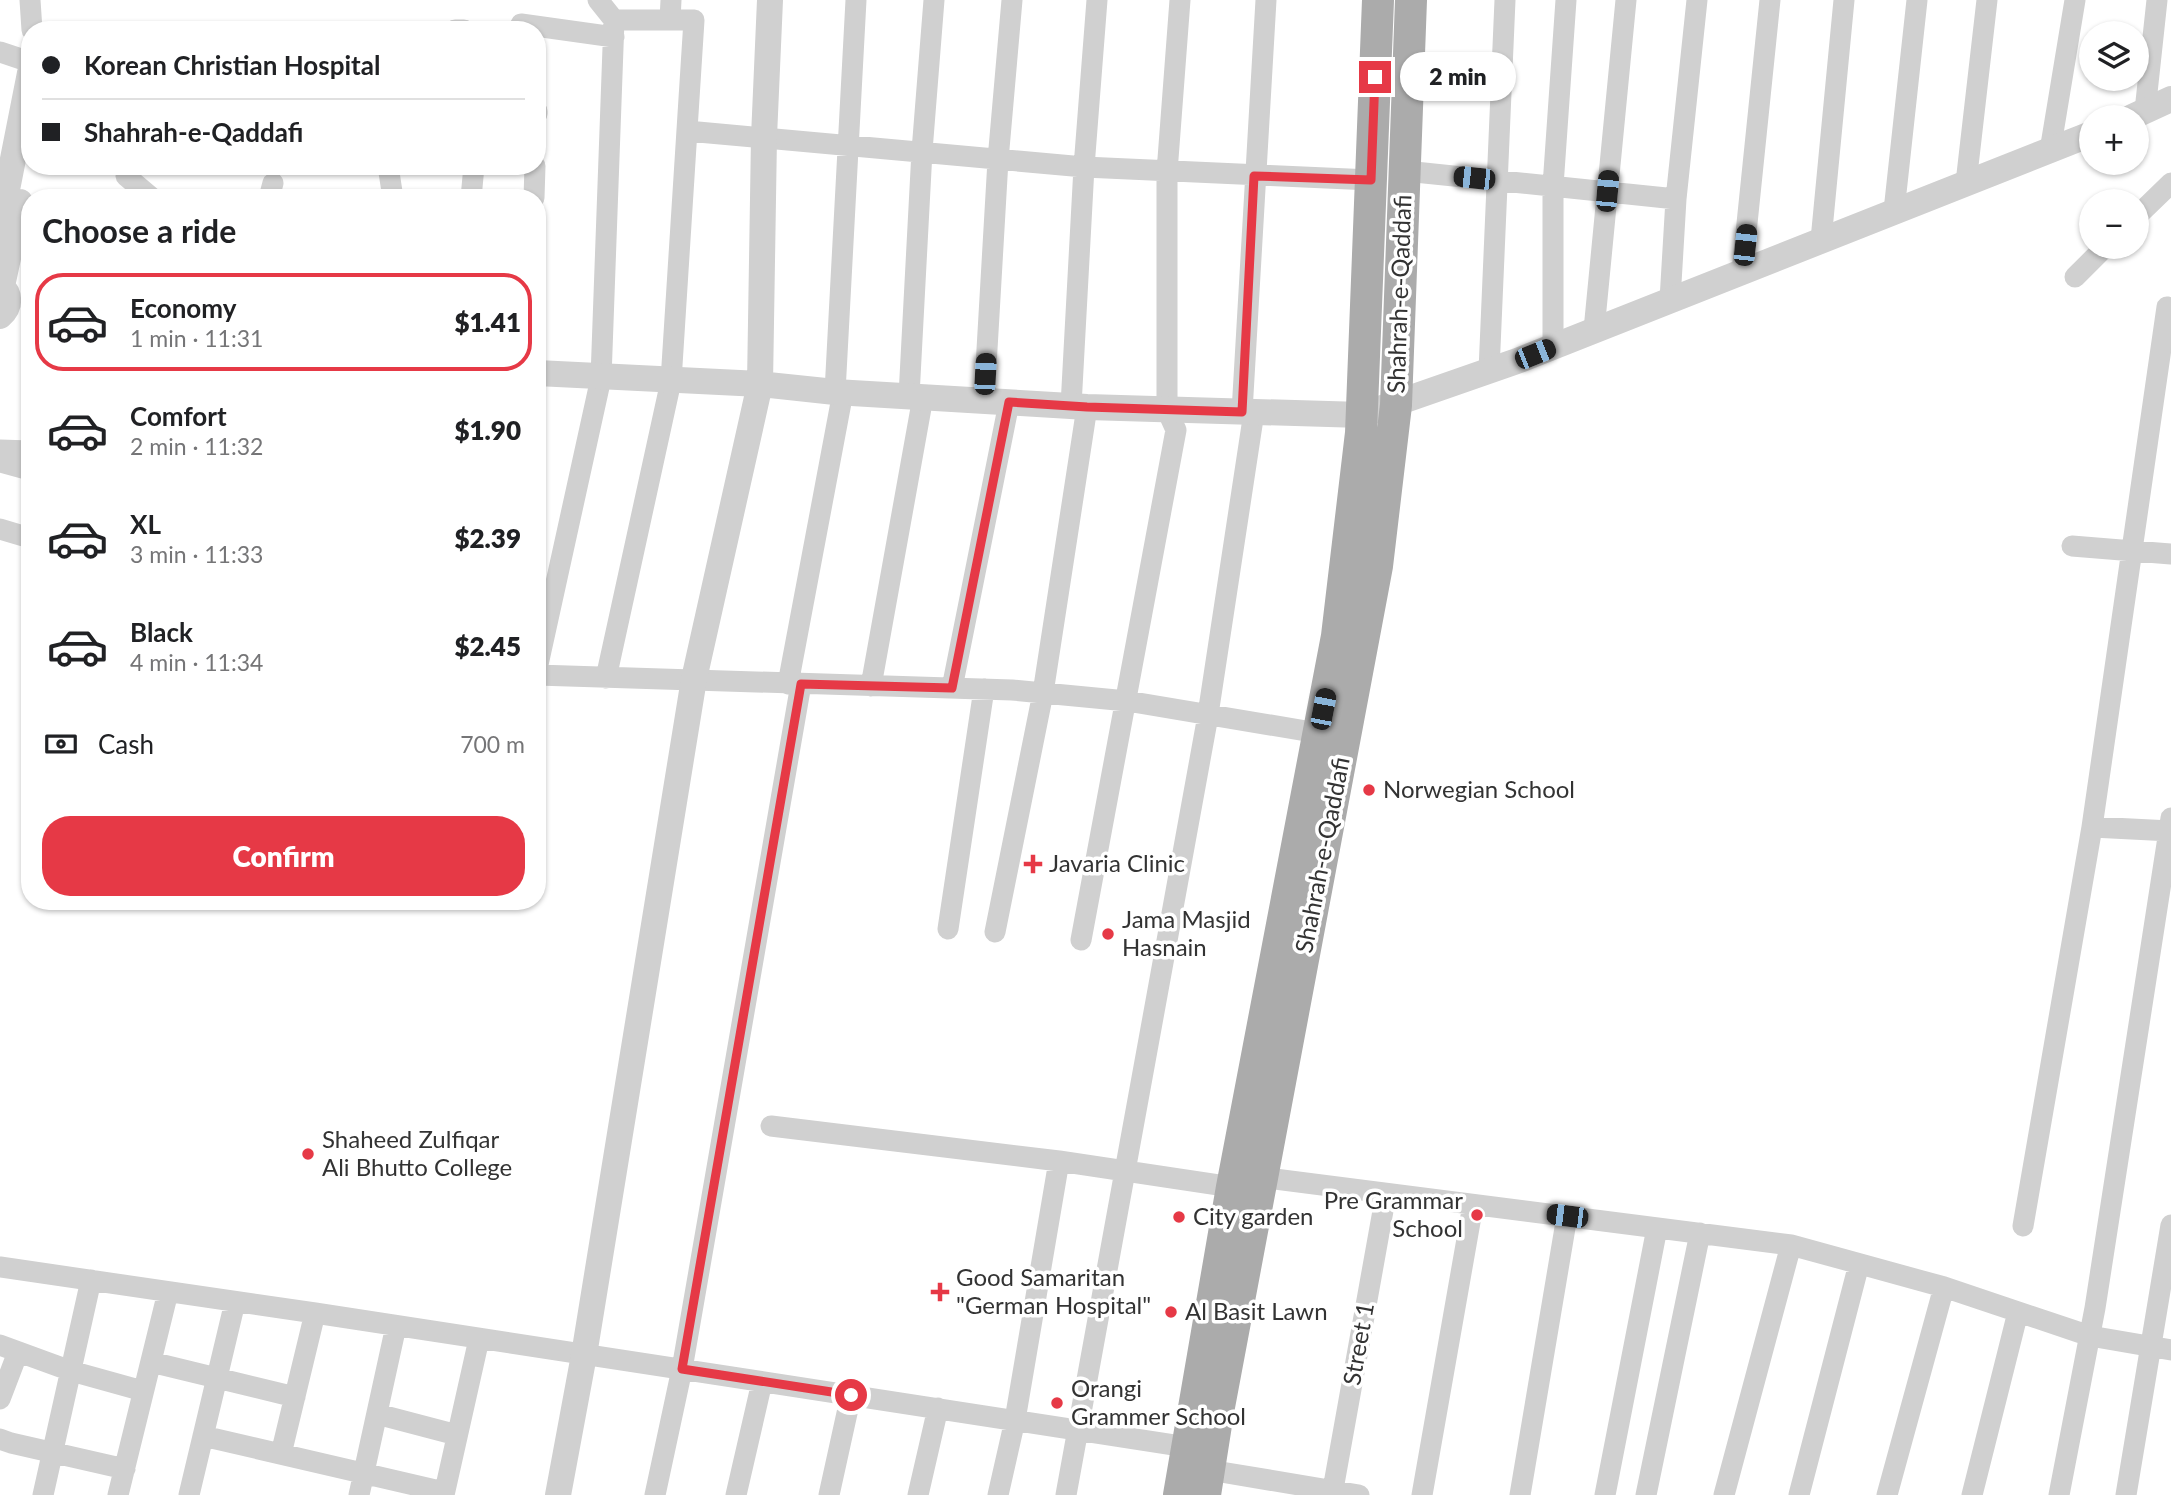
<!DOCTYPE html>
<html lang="en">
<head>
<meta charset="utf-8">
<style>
	:root { --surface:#fff; --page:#f2f2f2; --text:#202124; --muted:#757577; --line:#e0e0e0; --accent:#e63946 }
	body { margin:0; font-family:Lato,sans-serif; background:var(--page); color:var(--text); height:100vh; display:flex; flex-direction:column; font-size:26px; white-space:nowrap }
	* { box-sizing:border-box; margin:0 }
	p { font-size:23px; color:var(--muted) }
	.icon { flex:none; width:38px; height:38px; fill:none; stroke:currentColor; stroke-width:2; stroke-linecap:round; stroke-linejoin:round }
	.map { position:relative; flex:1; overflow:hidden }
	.details { position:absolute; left:21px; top:189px; width:525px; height:721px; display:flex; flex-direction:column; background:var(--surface); border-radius:28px; box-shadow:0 2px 5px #0004 }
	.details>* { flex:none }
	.banner { position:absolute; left:21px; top:21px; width:525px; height:154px; border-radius:28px; box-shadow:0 2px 5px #0004; display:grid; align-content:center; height:154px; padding:0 21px; background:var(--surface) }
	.fabs { position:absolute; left:2079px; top:21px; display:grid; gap:14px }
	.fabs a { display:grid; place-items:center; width:70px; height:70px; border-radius:50%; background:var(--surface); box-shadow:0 2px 5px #0004; font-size:35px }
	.end { position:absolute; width:32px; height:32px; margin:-16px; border:9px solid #e63946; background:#fff; box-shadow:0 0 0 4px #fff }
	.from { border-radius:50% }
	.bubble { position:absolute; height:49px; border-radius:24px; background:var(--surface); box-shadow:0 2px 5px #0004; font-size:23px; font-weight:800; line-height:49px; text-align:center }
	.car { position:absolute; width:21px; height:42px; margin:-21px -10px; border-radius:9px; box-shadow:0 0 5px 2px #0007; background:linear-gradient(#222 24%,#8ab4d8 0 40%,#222 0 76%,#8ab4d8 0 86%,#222 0) }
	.banner b { display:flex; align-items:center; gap:24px; height:66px; font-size:26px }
	.banner b+b { border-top:2px solid var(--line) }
	.banner i { width:18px; height:18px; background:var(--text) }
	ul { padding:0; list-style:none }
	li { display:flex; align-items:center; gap:21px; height:98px; margin:0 14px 10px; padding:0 7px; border:4px solid transparent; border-radius:28px }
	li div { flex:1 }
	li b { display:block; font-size:26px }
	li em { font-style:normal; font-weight:800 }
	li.on { border-color:var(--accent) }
	li>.icon { width:63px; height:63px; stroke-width:1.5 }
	h2 { padding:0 21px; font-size:32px; line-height:84px }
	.pay { display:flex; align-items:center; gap:18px; height:77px; padding:0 21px; font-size:26px }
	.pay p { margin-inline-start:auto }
	.action { display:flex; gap:14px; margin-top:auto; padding:14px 21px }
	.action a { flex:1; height:80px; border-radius:28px; background:var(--accent); color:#fff; font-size:28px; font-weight:800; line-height:80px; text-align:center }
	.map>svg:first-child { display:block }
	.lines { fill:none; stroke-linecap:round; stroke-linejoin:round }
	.minor { stroke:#d0d0d0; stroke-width:21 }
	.tertiary { stroke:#d0d0d0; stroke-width:26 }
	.primary { stroke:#ababab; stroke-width:32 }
	.route { stroke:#e63946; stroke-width:9 }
	.poi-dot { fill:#e63946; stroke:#fff; stroke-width:2.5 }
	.labels { text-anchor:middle; stroke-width:7; stroke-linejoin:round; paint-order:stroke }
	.street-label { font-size:24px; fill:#333; stroke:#fff }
	.poi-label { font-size:24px; fill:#333; stroke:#fff; text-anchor:start }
</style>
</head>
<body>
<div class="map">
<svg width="2171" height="1495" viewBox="0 0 2171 1495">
	<rect width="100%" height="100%" fill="#fff"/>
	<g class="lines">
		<path class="minor" d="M30,0L32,30
			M598,0L614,20
			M455,30H464
			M519,30L521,24L614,37
			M0,52L30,62
			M2145,111L2157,0
			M537,114V111
			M687,131L1084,167L1371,180
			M2050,151L2075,0
			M388,166L393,198
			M1405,171L1676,199
			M126,176L152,198
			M1966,183L1987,0
			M269,198L273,183
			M471,198L474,166
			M534,198L535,166
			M1894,211L1917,0
			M2137,216L2171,183
			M1821,240L1844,0
			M1742,272L1770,0
			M2075,277L2105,247
			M1670,300L1676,199L1697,0
			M2167,307L2092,827L2171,831
			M1594,330L1626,0
			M1553,347V186L1566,0
			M1489,371L1505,0
			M835,392L856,0
			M909,396L922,151L934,0
			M984,401L998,160L1012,0
			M1071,406L1084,167L1097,0
			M1242,412L1266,0
			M0,450L30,451
			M0,462L30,470
			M0,529L30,538
			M2072,546L2171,554
			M537,669L601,378L614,20H670
			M537,675L1012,690L1127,701L1318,733
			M606,678L671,381L694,20H670L671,0
			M788,684L843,392
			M871,686L923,397
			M952,688L1009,403
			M948,929L984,689
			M995,932L1043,693L1087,407
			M1081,940L1176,430L1167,410V172L1180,0
			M771,1126L1059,1161L1232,1187
			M1251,1176L1791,1245L1944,1287L2090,1336L2171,1350
			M2023,1226L2092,827
			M0,1267L315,1313L1187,1447
			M0,1345L71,1371L143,1391
			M151,1362L295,1397
			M0,1399L18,1352
			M377,1414L457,1435
			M203,1436L444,1492
			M0,1439L11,1443L125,1469
			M281,1454L315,1313
			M1209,1470L1359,1495
			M43,1495L91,1280
			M118,1495L168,1292
			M189,1495L235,1302
			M359,1495L396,1326
			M444,1495L479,1339
			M655,1495L682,1369L801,684
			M736,1495L762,1382
			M829,1495L851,1395
			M918,1495L938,1408
			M998,1495L1015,1420L1059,1161
			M1066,1495L1207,721L1254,412
			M1332,1495L1386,1194
			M1422,1495L1473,1205
			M1520,1495L1567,1216
			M1605,1495L1657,1228
			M1646,1495L1700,1233
			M1724,1495L1791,1245
			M1799,1495L1859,1264
			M1887,1495L1944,1287
			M1972,1495L2018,1312
			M2059,1495L2095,1308L2171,818
			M2126,1495L2171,1225"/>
		<path class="tertiary" d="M2132,117L2171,99
			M0,225L30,73
			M0,285C11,294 11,306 0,316
			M2,286L20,202
			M537,373L760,384L835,392L1087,407L1362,415L1517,361L2091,134
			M558,1495L584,1355L694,679L760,384L764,137L770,0"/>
		<path class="primary" d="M1179,1495L1232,1187L1337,636L1361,433L1378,0
			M1205,1495L1218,1412L1377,566L1396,405L1411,0"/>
	</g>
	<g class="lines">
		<path class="route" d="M851,1395L682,1369L801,684L952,688L1009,402L1087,407L1242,412L1254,176L1371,180L1375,77"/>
	</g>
	<g class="poi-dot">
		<circle cx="1369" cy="790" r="7"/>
		<path d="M1029.5 853.5h7v7h7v7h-7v7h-7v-7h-7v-7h7z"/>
		<circle cx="1108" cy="934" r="7"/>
		<circle cx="308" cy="1154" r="7"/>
		<circle cx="1477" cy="1215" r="7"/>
		<circle cx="1179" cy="1217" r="7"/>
		<path d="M936.5 1281.5h7v7h7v7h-7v7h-7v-7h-7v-7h7z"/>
		<circle cx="1171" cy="1312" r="7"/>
		<circle cx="1057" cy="1403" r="7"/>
	</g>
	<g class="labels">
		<g class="street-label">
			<text transform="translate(1400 294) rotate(-88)" y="8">Shahrah-e-Qaddafi</text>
			<text transform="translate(1323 855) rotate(-79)" y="8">Shahrah-e-Qaddafi</text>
			<text transform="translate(1359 1344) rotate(-80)" y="8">Street 1</text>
		</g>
		<g class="poi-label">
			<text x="1383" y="798">Norwegian School</text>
			<text x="1049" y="872">Javaria Clinic</text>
			<text x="1122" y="928">Jama Masjid<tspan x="1122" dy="28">Hasnain</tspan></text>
			<text x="322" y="1148">Shaheed Zulfiqar<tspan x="322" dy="28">Ali Bhutto College</tspan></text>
			<text x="1463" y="1209" text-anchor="end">Pre Grammar<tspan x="1463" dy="28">School</tspan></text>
			<text x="1193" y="1225">City garden</text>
			<text x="956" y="1286">Good Samaritan<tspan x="956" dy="28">"German Hospital"</tspan></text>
			<text x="1185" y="1320">Al Basit Lawn</text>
			<text x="1071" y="1397">Orangi<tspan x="1071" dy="28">Grammer School</tspan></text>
		</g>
	</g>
</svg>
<div class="fabs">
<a><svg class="icon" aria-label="layers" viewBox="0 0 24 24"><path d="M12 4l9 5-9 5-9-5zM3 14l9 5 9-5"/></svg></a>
<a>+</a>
<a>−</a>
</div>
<i class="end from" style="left:851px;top:1395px"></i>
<i class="end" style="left:1375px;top:77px"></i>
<div class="bubble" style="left:1400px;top:52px;width:116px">2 min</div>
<i class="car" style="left:1474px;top:178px;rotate:276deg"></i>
<i class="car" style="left:1607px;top:191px;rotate:5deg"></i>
<i class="car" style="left:1745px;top:245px;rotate:6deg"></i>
<i class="car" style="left:1535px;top:354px;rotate:68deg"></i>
<i class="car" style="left:985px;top:374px;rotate:3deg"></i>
<i class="car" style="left:1323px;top:709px;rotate:11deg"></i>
<i class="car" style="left:1567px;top:1216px;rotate:277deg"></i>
<div class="banner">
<b><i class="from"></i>Korean Christian Hospital</b>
<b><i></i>Shahrah-e-Qaddafi</b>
</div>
<section class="details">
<h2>Choose a ride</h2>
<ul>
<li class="on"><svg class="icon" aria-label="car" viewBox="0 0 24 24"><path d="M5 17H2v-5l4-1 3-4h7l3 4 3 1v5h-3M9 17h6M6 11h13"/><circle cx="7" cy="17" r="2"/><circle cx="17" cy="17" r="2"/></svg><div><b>Economy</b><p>1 min · 11:31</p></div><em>$1.41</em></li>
<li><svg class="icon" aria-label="car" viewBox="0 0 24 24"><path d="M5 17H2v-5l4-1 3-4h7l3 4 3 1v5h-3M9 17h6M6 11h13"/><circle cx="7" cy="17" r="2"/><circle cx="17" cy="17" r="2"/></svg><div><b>Comfort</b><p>2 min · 11:32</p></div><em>$1.90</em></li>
<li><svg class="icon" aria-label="car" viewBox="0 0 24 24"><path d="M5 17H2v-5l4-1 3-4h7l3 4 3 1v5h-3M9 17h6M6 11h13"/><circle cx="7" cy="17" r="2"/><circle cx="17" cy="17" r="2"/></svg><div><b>XL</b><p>3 min · 11:33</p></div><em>$2.39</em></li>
<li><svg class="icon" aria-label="car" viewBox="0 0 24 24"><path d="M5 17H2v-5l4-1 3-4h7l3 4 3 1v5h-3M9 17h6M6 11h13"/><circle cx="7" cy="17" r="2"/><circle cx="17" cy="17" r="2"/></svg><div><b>Black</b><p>4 min · 11:34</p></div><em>$2.45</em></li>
</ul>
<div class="pay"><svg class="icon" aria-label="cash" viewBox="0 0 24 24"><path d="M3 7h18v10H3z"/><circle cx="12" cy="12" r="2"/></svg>Cash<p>700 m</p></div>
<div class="action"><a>Confirm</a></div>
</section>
</div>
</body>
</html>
